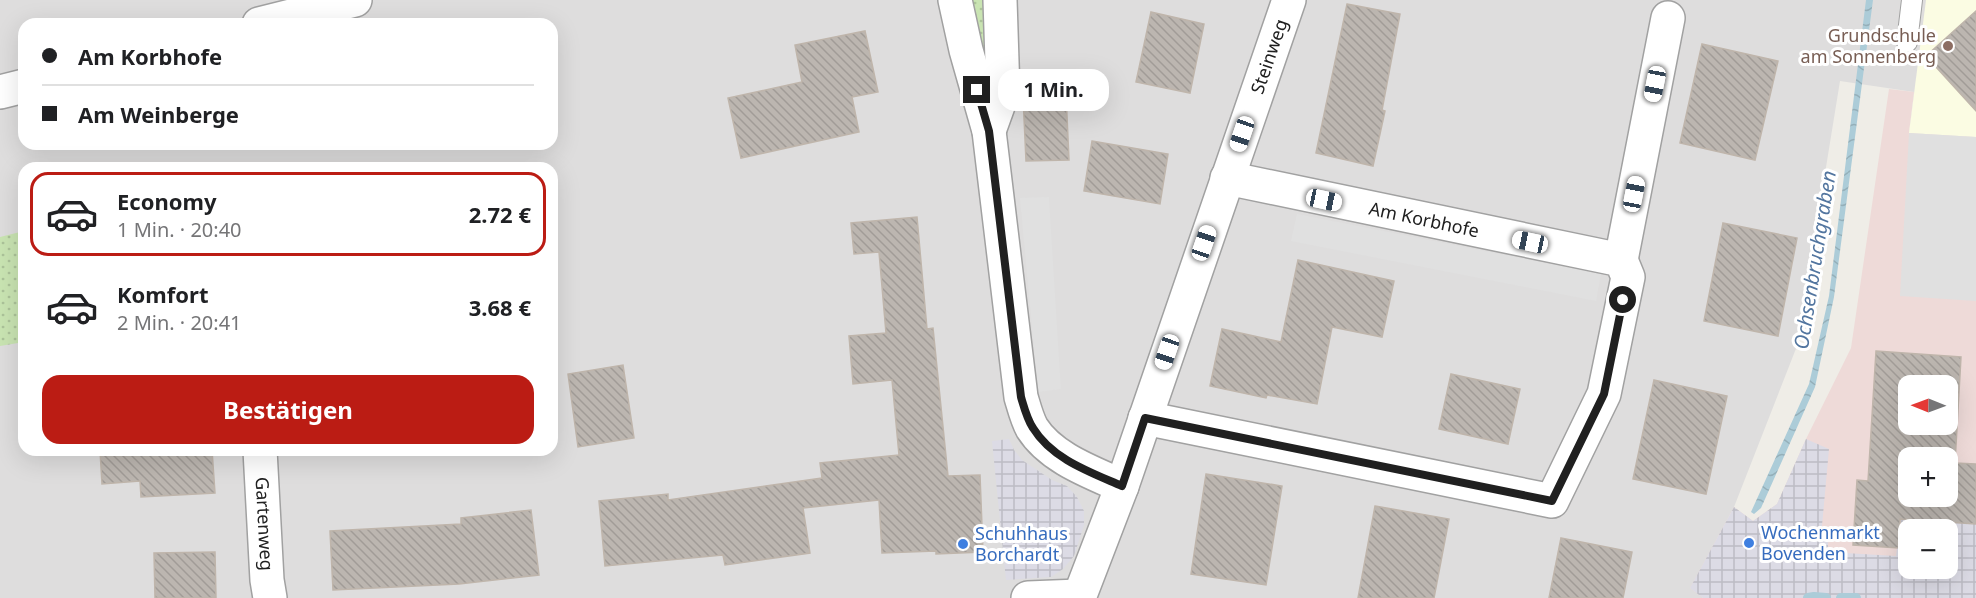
<!DOCTYPE html>
<html lang="de">
<head>
<meta charset="utf-8">
<style>
	:root { --surface:#fff; --page:#f2f2f2; --text:#202124; --muted:#757577; --line:#e0e0e0; --accent:#bb1c14 }
	body { margin:0; font-family:"Noto Sans",sans-serif; background:var(--page); color:var(--text); height:100vh; display:flex; flex-direction:column; font-size:22px; white-space:nowrap }
	* { box-sizing:border-box; margin:0 }
	p { font-size:20px; color:var(--muted) }
	.icon { flex:none; width:33px; height:33px; fill:none; stroke:currentColor; stroke-width:2; stroke-linecap:round; stroke-linejoin:round }
	.map { position:relative; flex:1; overflow:hidden }
	.details { position:absolute; left:18px; top:162px; width:540px; height:294px; display:flex; flex-direction:column; background:var(--surface); border-radius:18px; box-shadow:0 6px 24px #0002 }
	.details>* { flex:none }
	.top-card { position:absolute; left:18px; top:18px; width:540px; height:132px; border-radius:18px; box-shadow:0 6px 24px #0002; display:grid; align-content:center; height:132px; padding:0 24px; background:var(--surface) }
	.needle { width:39px; rotate:271deg }
	.controls { position:absolute; left:1898px; top:375px; display:grid; gap:12px }
	.controls a { display:grid; place-items:center; width:60px; height:60px; border-radius:12px; background:var(--surface); box-shadow:0 6px 24px #0002; font-size:30px }
	.end { position:absolute; width:27px; height:27px; margin:-14px; border:8px solid #202020; background:#fff; box-shadow:0 0 0 3px #fff }
	.from { border-radius:50% }
	.bubble { position:absolute; height:42px; border-radius:18px; background:var(--surface); box-shadow:0 6px 24px #0002; font-size:20px; font-weight:700; line-height:42px; text-align:center }
	.car { position:absolute; width:18px; height:36px; margin:-18px -9px; border-radius:8px; box-shadow:0 0 4px 2px #0007; background:linear-gradient(#fff 24%,#345 0 40%,#fff 0 76%,#345 0 86%,#fff 0) }
	.top-card b { display:flex; align-items:center; gap:21px; height:57px; font-size:22px }
	.top-card b+b { border-top:2px solid var(--line) }
	.top-card i { width:15px; height:15px; background:var(--text) }
	ul { padding:10px 0 0; list-style:none }
	li { display:flex; align-items:center; gap:18px; height:84px; margin:0 12px 9px; padding:0 12px; border:3px solid transparent; border-radius:18px }
	li div { flex:1 }
	li b { display:block; font-size:22px }
	li em { font-style:normal; font-weight:700 }
	li.active { border-color:var(--accent) }
	li>.icon { width:54px; height:54px; stroke-width:1.5 }
	.cta { display:flex; gap:12px; margin-top:auto; padding:12px 24px }
	.cta a { flex:1; height:69px; border-radius:18px; background:var(--accent); color:#fff; font-size:24px; font-weight:700; line-height:69px; text-align:center }
	.map>svg:first-child { display:block }
	.residential { fill:#dedddd; fill-rule:evenodd }
	.commercial { fill:#eedad8; fill-rule:evenodd }
	.education { fill:#fbfce3 }
	.grass { fill:url(#grass-dots) }
	.parking { fill:#e0e0e0 }
	.plaza { fill:url(#plaza-grid); fill-rule:evenodd }
	.water { fill:url(#water-waves) }
	.lines { fill:none; stroke-linecap:round; stroke-linejoin:round }
	.stream { stroke:#acccd8; stroke-width:10 }
	.building { fill:url(#building-back-hatch); stroke:#bfb5ab; stroke-width:1.5; fill-rule:evenodd }
	.lane-casing { stroke:#a1a1a1; stroke-width:22 }
	.street-casing { stroke:#a1a1a1; stroke-width:36 }
	.lane { stroke:#fff; stroke-width:20 }
	.street { stroke:#fff; stroke-width:33 }
	.route { stroke:#202020; stroke-width:8 }
	.education-dot { fill:#8d6e63; stroke:#fff; stroke-width:2 }
	.shop-dot { fill:#3f7fe0; stroke:#fff; stroke-width:2 }
	.labels { text-anchor:middle; stroke-width:6; stroke-linejoin:round; paint-order:stroke }
	.education-label { font-size:18px; fill:#785e54; stroke:#fff; text-anchor:end }
	.street-label { font-size:18px; fill:#202020; stroke:#fff }
	.shop-label { font-size:18px; fill:#366cbe; stroke:#fff; text-anchor:start }
	.water-label { font-size:20px; font-style:italic; fill:#52759f; stroke:#fff }
</style>
</head>
<body>
<div class="map">
<svg width="1976" height="598" viewBox="0 0 1976 598">
	<defs>
		<pattern id="grass-dots" width="8" height="8" patternUnits="userSpaceOnUse" patternTransform="scale(1.5)"><rect width="8" height="8" fill="#c9e4b2"/><path d="M2 2h.1M6 6h.1" fill="none" stroke="#acc399" stroke-width="1.8" stroke-linecap="round"/></pattern>
		<pattern id="plaza-grid" width="8" height="8" patternUnits="userSpaceOnUse" patternTransform="scale(1.5)"><rect width="8" height="8" fill="#dcdbe5"/><path d="M0 4h8M4 0v8" fill="none" stroke="#bcbcc4"/></pattern>
		<pattern id="water-waves" width="16" height="10" patternUnits="userSpaceOnUse" patternTransform="scale(1.5)"><rect width="16" height="10" fill="#acccd8"/><path d="M0 5q4-4 8 0t8 0" fill="none" stroke="#94afb9"/></pattern>
		<pattern id="building-back-hatch" width="6" height="6" patternUnits="userSpaceOnUse" patternTransform="scale(1.5)"><rect width="6" height="6" fill="#bcb6b0"/><path d="M-1 5l2 2M0 0l6 6M5-1l2 2" fill="none" stroke="#a19c97"/></pattern>
	</defs>
	<rect width="100%" height="100%" fill="#efede7"/>
	<path class="residential" d="M0,0H1976V137L1909,133L1914,92L1840,81L1797,346L1734,507L1691,588L1703,598H0ZM24,24H552V144H24ZM24,168H552V450H24Z"/>
	<path class="commercial" d="M1889,89L1914,92L1909,133L1976,137V598H1703L1690,588L1734,507L1753,521L1777,504L1806,439L1851,348ZM1908,386H1947V424H1908ZM1908,458H1947V496H1908ZM1908,530H1947V568H1908Z"/>
	<path class="education" d="M1926,0H1976V137L1909,133Z"/>
	<path class="grass" d="M969,0H987L990,84Z
		M24,231V342L0,346V237Z"/>
	<path class="parking" d="M1909,133L1976,137V301L1900,296Z
		M1049,197L1061,389L1038,392L1020,198Z
		M1297,214L1601,274L1596,301L1291,241Z"/>
	<path class="plaza" d="M1009,439L1014,450L1022,460L1052,480L1067,486L1077,497L1084,511V525L1074,556L1063,569L1051,577L1006,580L992,441Z
		M1806,439L1829,449L1821,537L1828,538V552L1896,556L1897,548H1899L1901,519L1976,524V598H1703L1690,588L1734,507L1753,521L1777,504ZM1908,530H1947V568H1908Z"/>
	<path class="water" d="M1866,0H1873L1834,297L1815,387L1761,508L1754,514L1751,512L1809,384L1829,296Z"/>
	<g class="lines">
		<path class="stream" d="M1808,598L1814,597L1826,598
			M1841,598H1856"/>
	</g>
	<path class="building" d="M1347,4L1400,14L1382,110L1385,111L1373,166L1316,153Z
		M1976,11V111L1926,56Z
		M1151,12L1204,24L1190,93L1136,82Z
		M865,31L878,92L852,97L859,132L741,158L728,98L802,82L795,45Z
		M1702,44L1778,61L1755,160L1680,143Z
		M1066,94L1069,160L1026,161L1023,96Z
		M1092,141L1168,154L1160,204L1084,191Z
		M917,217L927,329L933,328L948,476L980,475L983,552L936,554V551L882,553L879,500L803,508L810,553L725,565L723,555L605,566L599,501L668,494V500L822,478L820,463L899,455L892,380L853,384L849,336L886,333L879,252L854,254L851,223Z
		M1723,223L1797,238L1778,336L1704,321Z
		M1298,260L1394,281L1382,337L1332,327L1317,404L1267,395L1266,398L1210,386L1222,329L1281,342Z
		M1876,351L1961,357L1955,463L1976,464V524L1900,519L1899,548L1853,545L1857,480L1868,481ZM1908,386H1947V424H1908ZM1908,458H1947V496H1908Z
		M623,365L634,438L578,447L568,374Z
		M1451,374L1520,389L1508,444L1439,429Z
		M1654,380L1727,396L1706,494L1633,479Z
		M100,450H212L215,493L141,497L140,481L102,484Z
		M1206,474L1282,486L1266,585L1191,574Z
		M1375,506L1449,519L1434,598H1358Z
		M531,510L539,575L459,584L333,590L330,531L461,524V518Z
		M1561,538L1632,552L1623,598H1549Z
		M215,552L216,598H155L154,553Z"/>
	<g class="lines">
		<defs>
			<path id="lane" d="M1907,42L1912,0"/>
			<g id="street">
				<path d="M955,0L966,50L989,131L1021,397C1024,407 1027,419 1032,428C1051,458 1091,472 1122,486"/>
				<path d="M259,24L355,0"/>
				<path d="M0,92L24,86"/>
				<path d="M989,131L1003,92L1000,0"/>
				<path d="M1621,260L1668,18"/>
				<path d="M1145,418L1552,501L1604,394L1628,277L1621,260L1227,178"/>
				<path id="s1" d="M260,450L267,580L270,598"/>
				<path d="M1028,598L1079,596"/>
				<path id="s2" d="M1079,598L1122,486L1289,0"/>
			</g>
		</defs>
		<use href="#lane" class="lane-casing"/>
		<use href="#street" class="street-casing"/>
		<use href="#lane" class="lane"/>
		<use href="#street" class="street"/>
	</g>
	<g class="lines">
		<path class="route" d="M977,90L989,131L1021,397C1024,407 1027,419 1033,428C1052,459 1090,472 1122,486L1145,418L1552,501L1604,394L1623,300"/>
	</g>
	<circle class="education-dot" cx="1948" cy="46" r="6"/>
	<g class="shop-dot">
		<circle cx="1749" cy="543" r="6"/>
		<circle cx="963" cy="544" r="6"/>
	</g>
	<g class="labels">
		<g class="education-label">
			<text x="1936" y="42">Grundschule<tspan x="1936" dy="21">am Sonnenberg</tspan></text>
		</g>
		<g class="street-label">
			<text dy="6" stroke="none"><textPath href="#s2" startOffset="574">Steinweg</textPath></text>
			<text transform="translate(1424 220) rotate(12)" y="6">Am Korbhofe</text>
			<text dy="6" stroke="none"><textPath href="#s1" startOffset="74">Gartenweg</textPath></text>
		</g>
		<g class="shop-label">
			<text x="1761" y="539">Wochenmarkt<tspan x="1761" dy="21">Bovenden</tspan></text>
			<text x="975" y="540">Schuhhaus<tspan x="975" dy="21">Borchardt</tspan></text>
		</g>
		<g class="water-label">
			<text transform="translate(1815 260) rotate(-81)" y="7">Ochsenbruchgraben</text>
		</g>
	</g>
</svg>
<div class="controls">
<a><svg class="needle" viewBox="-14 -14 28 28"><path d="M0-13l5 13h-10z" fill="#e53935"/><path d="M0 13l5-13h-10z" fill="#757577"/></svg></a>
<a>+</a>
<a>−</a>
</div>
<i class="end from" style="left:1623px;top:300px"></i>
<i class="end" style="left:977px;top:90px"></i>
<div class="bubble" style="left:998px;top:69px;width:111px">1 Min.</div>
<i class="car" style="left:1655px;top:84px;rotate:191deg"></i>
<i class="car" style="left:1242px;top:134px;rotate:199deg"></i>
<i class="car" style="left:1634px;top:194px;rotate:11deg"></i>
<i class="car" style="left:1324px;top:200px;rotate:102deg"></i>
<i class="car" style="left:1530px;top:242px;rotate:282deg"></i>
<i class="car" style="left:1204px;top:243px;rotate:19deg"></i>
<i class="car" style="left:1167px;top:352px;rotate:199deg"></i>
<div class="top-card">
<b><i class="from"></i>Am Korbhofe</b>
<b><i></i>Am Weinberge</b>
</div>
<section class="details">
<ul>
<li class="active"><svg class="icon" aria-label="car" viewBox="0 0 24 24"><path d="M5 17H2v-5l4-1 3-4h7l3 4 3 1v5h-3M9 17h6M6 11h13"/><circle cx="7" cy="17" r="2"/><circle cx="17" cy="17" r="2"/></svg><div><b>Economy</b><p>1 Min. · 20:40</p></div><em>2.72 €</em></li>
<li><svg class="icon" aria-label="car" viewBox="0 0 24 24"><path d="M5 17H2v-5l4-1 3-4h7l3 4 3 1v5h-3M9 17h6M6 11h13"/><circle cx="7" cy="17" r="2"/><circle cx="17" cy="17" r="2"/></svg><div><b>Komfort</b><p>2 Min. · 20:41</p></div><em>3.68 €</em></li>
</ul>
<div class="cta"><a>Bestätigen</a></div>
</section>
</div>
</body>
</html>
